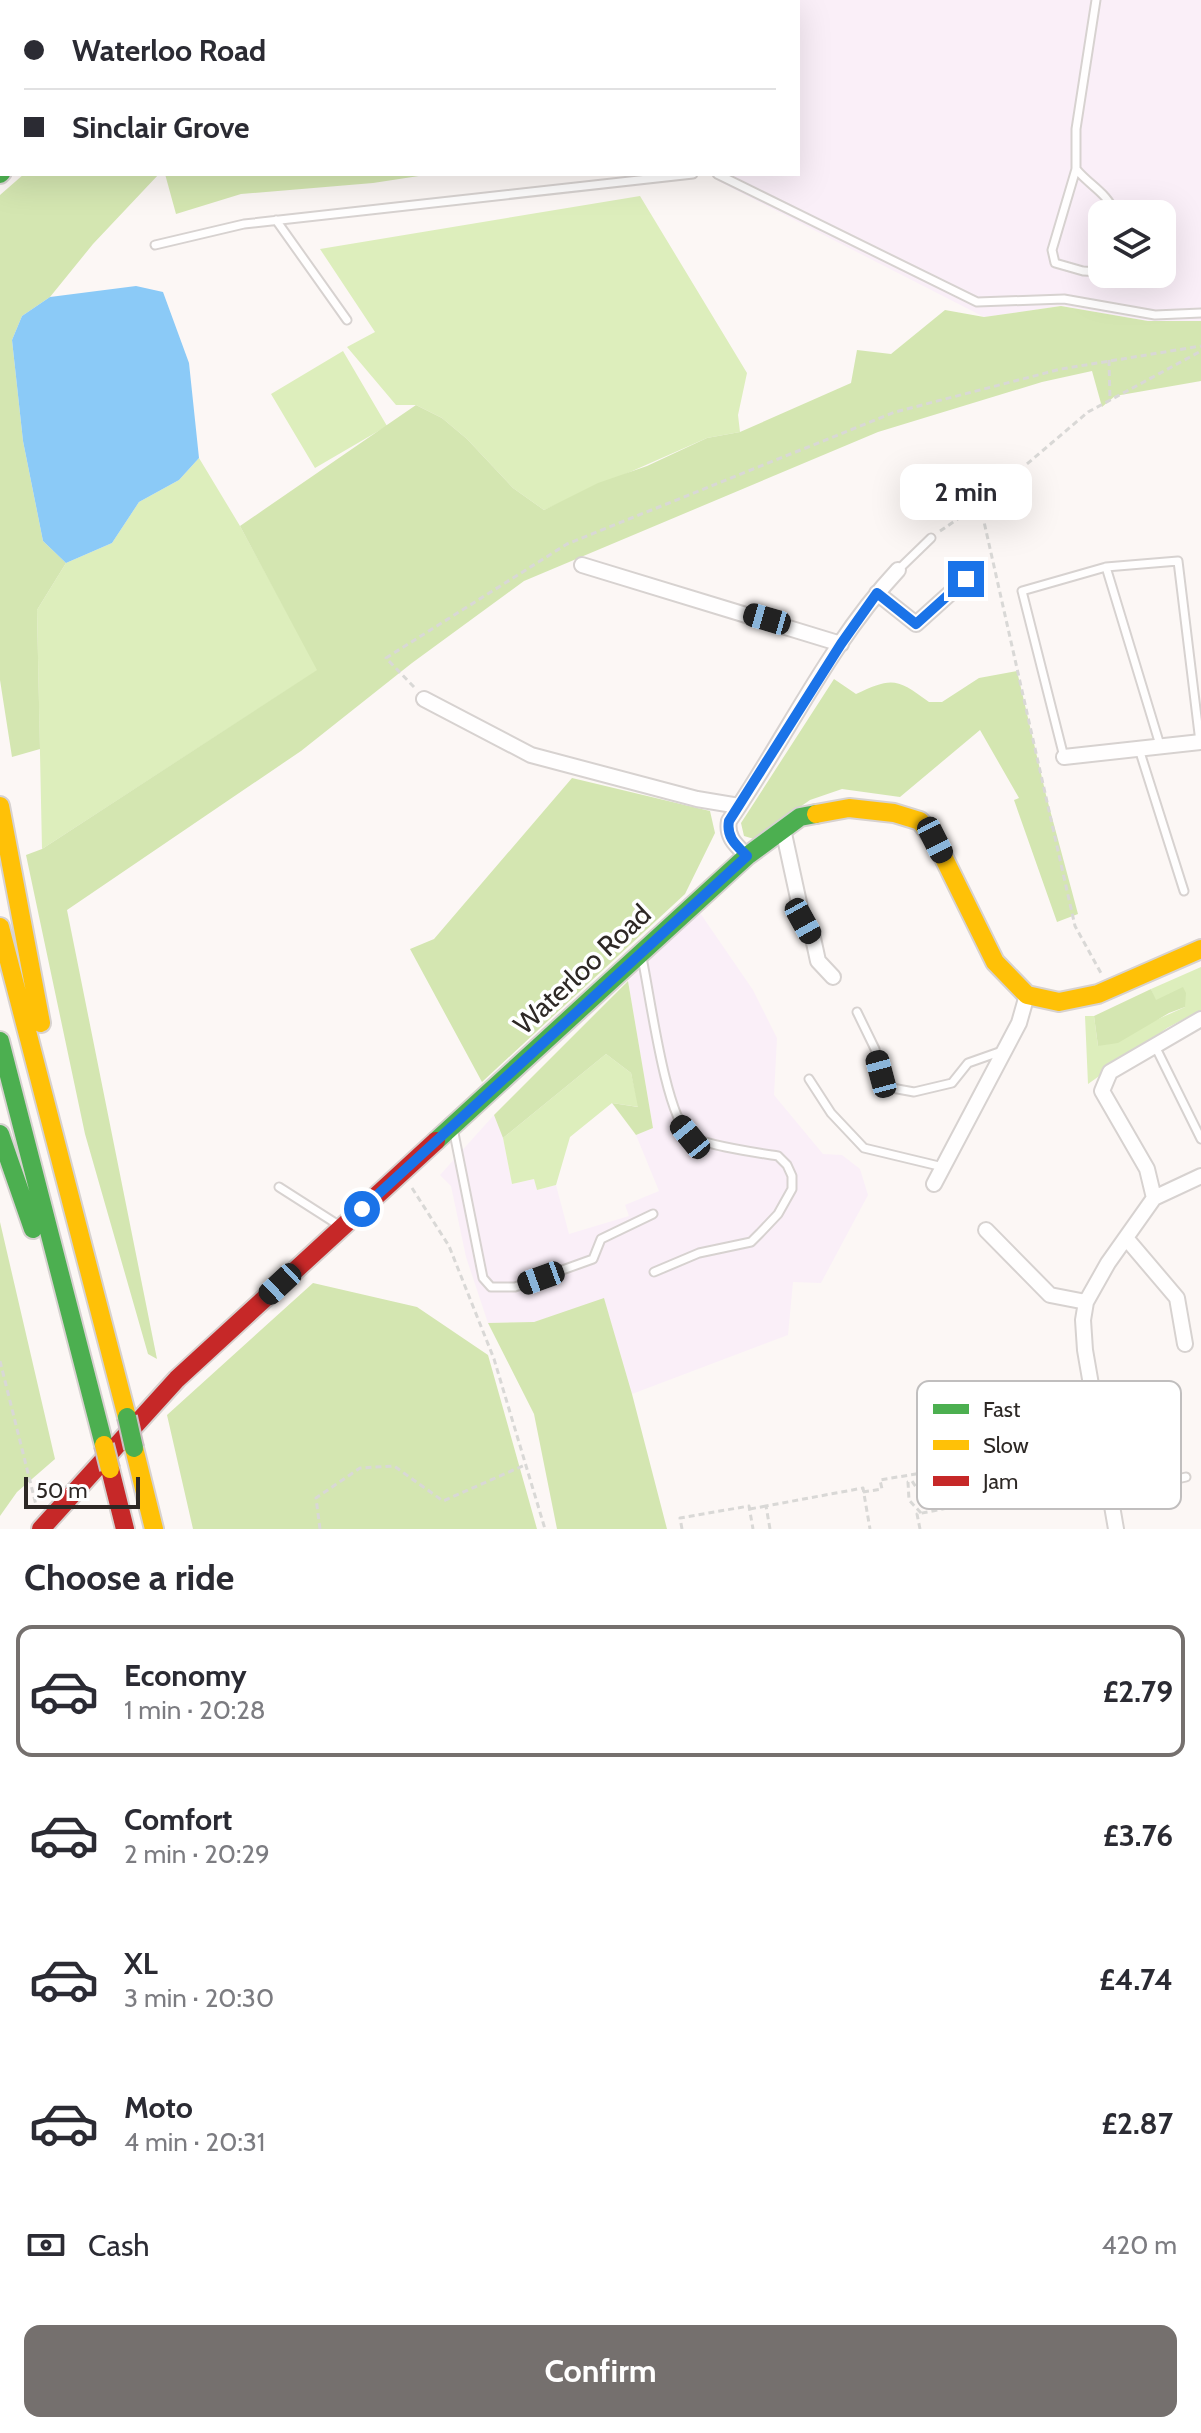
<!DOCTYPE html>
<html lang="en">
<head>
<meta charset="utf-8">
<style>
	:root { --surface:#fff; --page:#f2f2f3; --text:#2b2b33; --muted:#7c7c81; --line:#e1e1e2; --accent:#75706e }
	body { margin:0; font-family:Cabin,sans-serif; background:var(--page); color:var(--text); height:100vh; display:flex; flex-direction:column; font-size:30px; white-space:nowrap }
	* { box-sizing:border-box; margin:0 }
	p { font-size:26px; color:var(--muted) }
	.icon { flex:none; width:44px; height:44px; fill:none; stroke:currentColor; stroke-width:2; stroke-linecap:round; stroke-linejoin:round }
	.map { position:relative; height:1529px; overflow:hidden }
	.panel { display:flex; flex-direction:column; background:var(--surface); flex:1 }
	.panel>* { flex:none }
	.top-card { position:absolute; left:0px; top:0px; width:800px; height:176px; box-shadow:0 8px 32px #0002; display:grid; align-content:center; height:176px; padding:0 24px; background:var(--surface) }
	.controls { position:absolute; left:1088px; top:200px; display:grid; gap:16px }
	.controls a { display:grid; place-items:center; width:88px; height:88px; border-radius:16px; background:var(--surface); box-shadow:0 8px 32px #0002; font-size:40px }
	.scale { position:absolute; left:24px; bottom:20px; width:116px; box-sizing:border-box; padding-left:8px; border:4px solid #2d2825; border-top:0; font-size:22px; line-height:28px; white-space:nowrap; color:#2d2825; -webkit-text-stroke:6px #fff; paint-order:stroke }
	.end { position:absolute; width:36px; height:36px; margin:-18px; border:10px solid #1a73e8; background:#fff; box-shadow:0 0 0 4px #fff }
	.from { border-radius:50% }
	.bubble { position:absolute; height:56px; border-radius:16px; background:var(--surface); box-shadow:0 8px 32px #0002; font-size:26px; font-weight:700; line-height:56px; text-align:center }
	.car { position:absolute; width:24px; height:48px; margin:-24px -12px; border-radius:10px; box-shadow:0 0 6px 2px #0007; background:linear-gradient(#222 24%,#8ab4d8 0 40%,#222 0 76%,#8ab4d8 0 86%,#222 0) }
	.top-card b { display:flex; align-items:center; gap:28px; height:76px; font-size:30px }
	.top-card b+b { border-top:2px solid var(--line) }
	.top-card i { width:20px; height:20px; background:var(--text) }
	ul { padding:0; list-style:none }
	li { display:flex; align-items:center; gap:24px; height:132px; margin:0 16px 12px; padding:0 8px; border:4px solid transparent; border-radius:16px }
	li div { flex:1 }
	li b { display:block; font-size:30px }
	li em { font-style:normal; font-weight:700 }
	li.on { border-color:var(--accent) }
	li>.icon { width:72px; height:72px; stroke-width:1.5 }
	h2 { padding:0 24px; font-size:36px; line-height:96px }
	.pay { display:flex; align-items:center; gap:20px; height:88px; padding:0 24px; font-size:30px }
	.pay p { margin-inline-start:auto }
	.primary-button { display:flex; gap:16px; margin-top:auto; padding:16px 24px }
	.primary-button a { flex:1; height:92px; border-radius:16px; background:var(--accent); color:#fff; font-size:32px; font-weight:700; line-height:92px; text-align:center }
	.map>svg:first-child { display:block }
	.industrial { fill:#faeff8; fill-rule:evenodd }
	.green { fill:#ddeebc }
	.forest { fill:#d4e6b1 }
	.water { fill:#8bcaf7 }
	.lines { fill:none; stroke-linecap:round; stroke-linejoin:round }
	.lane-casing { stroke:#d7d2d0; stroke-width:11 }
	.street-casing { stroke:#d7d2d0; stroke-width:18 }
	.fast-casing { stroke:#d7d2d0; stroke-width:22 }
	.slow-casing { stroke:#d7d2d0; stroke-width:22 }
	.jam-casing { stroke:#d7d2d0; stroke-width:22 }
	.path { stroke:#d9d8d6; stroke-width:3; stroke-dasharray:6 4; stroke-linecap:butt }
	.lane { stroke:#fffefe; stroke-width:7 }
	.street { stroke:#fffefe; stroke-width:14 }
	.fast { stroke:#4caf50; stroke-width:18 }
	.slow { stroke:#ffc107; stroke-width:18 }
	.jam { stroke:#c62828; stroke-width:18 }
	.fast-bridge-casing { stroke:#ccbfc3; stroke-width:22; stroke-linecap:butt }
	.slow-bridge-casing { stroke:#ccbfc3; stroke-width:22; stroke-linecap:butt }
	.fast-bridge { stroke:#4caf50; stroke-width:18 }
	.slow-bridge { stroke:#ffc107; stroke-width:18 }
	.route { stroke:#1a73e8; stroke-width:10 }
	.labels { text-anchor:middle; stroke-width:7; stroke-linejoin:round; paint-order:stroke }
	.street-label { font-size:28px; fill:#2d2825; stroke:#fff }
	.key { fill:#fff; stroke:#c0bebe; stroke-width:2 }
	.key-label { font-size:22px; fill:#2d2825 }
</style>
</head>
<body>
<div class="map">
<svg width="1201" height="1529" viewBox="0 0 1201 1529">
	<rect width="100%" height="100%" fill="#fcf7f5"/>
	<path class="industrial" d="M746,0H1201V321H1148L1061,306L984,317L718,181L721,174H798V2H745ZM1102,214H1162V274H1102Z
		M698,910L753,990L777,1038L774,1095L823,1154L842,1155L860,1169L868,1195L821,1283L793,1282L788,1335L632,1394L604,1299L534,1322L488,1323L466,1257L451,1186L440,1175L494,1115L503,1138L512,1184L534,1179L537,1190L556,1185L569,1234L629,1216L625,1205L659,1191L636,1135L653,1128L628,981Z"/>
	<path class="green" d="M640,196L747,373L738,415L740,432L707,438L544,510L513,488L467,439L442,418L416,405H396L347,347L375,332L320,249Z
		M343,351L387,426L315,468L271,394Z
		M199,458L240,526L318,670L42,849L37,610L66,563L112,543L139,502L179,480Z
		M1201,967V1010L1167,1028L1088,1084L1085,1016H1094L1098,1046L1185,1007L1155,1000L1151,989Z
		M606,1054L631,1073L639,1107L612,1103L570,1137L556,1185L537,1190L534,1179L512,1184L503,1138Z"/>
	<path class="forest" d="M151,0H746L148,2Z
		M24,174H159L93,244L50,297L22,316L12,340L23,441L43,541L66,563L37,610L40,749L12,757L0,680V195Z
		M165,174H432L373,183L241,194L176,214Z
		M1061,306L1148,321H1201V381L1115,396L1102,407L1092,371L1042,382L878,432L524,581L412,663L301,751L67,910L157,1359L148,1354L85,1134L26,855L42,849L317,670L240,526L416,405L442,418L467,439L513,488L544,510L598,483L647,466L707,438L740,432L851,383L857,350L891,354L945,310L984,317Z
		M1017,671L1046,795L1078,914L1057,922L1014,800L1019,798L980,730L900,797L842,789L810,800L754,839L744,836L741,823L834,679L856,694C892,677 897,678 929,702H942L979,678Z
		M572,778L710,811L715,833L685,894L482,1082L410,949L434,939Z
		M628,981L653,1128L636,1135L612,1103L638,1107L631,1073L606,1054L503,1138L494,1115Z
		M1183,987L1186,993L1185,1007L1169,1013L1118,1043L1098,1046L1094,1016L1151,989L1156,1000Z
		M0,1222L55,1459L17,1492L0,1516Z
		M313,1283L417,1307L488,1355L537,1529H193L167,1415Z
		M604,1298L632,1394L667,1529H557L534,1414L488,1323L534,1322Z"/>
	<path class="water" d="M136,286L163,292L189,363L199,458L179,480L139,502L112,543L66,563L43,541L23,441L12,340L22,316L50,297Z"/>
	<g class="lines">
		<defs>
			<path id="lane" d="M1096,0L1076,129V169L1052,250L1055,263L1083,271L1102,272
				M1076,169C1090,186 1108,193 1115,214
				M717,174L977,302L1064,299L1155,315L1201,313
				M276,220L347,320
				M155,245L244,224L693,174
				M1106,567L1178,561L1200,742
				M898,570L931,538
				M1139,749L1184,891
				M1064,757L1022,591L1106,567L1160,745
				M642,958C650,994 665,1114 689,1135C701,1145 759,1153 778,1156L787,1165L792,1176V1189L778,1214L760,1233L751,1242L699,1253L654,1272
				M857,1012L875,1049L881,1074L892,1088L914,1092L952,1083L968,1063L1002,1051
				M1155,1046L1201,1139
				M809,1079L831,1113L864,1148L943,1167
				M453,1128L483,1278L491,1287H515L593,1259L601,1239L653,1214
				M279,1187L340,1226
				M1110,1494L1186,1477"/>
			<path id="street" d="M582,565L841,644
				M877,593L916,624L966,579
				M424,699L531,755L697,799L739,806
				M1064,757L1201,742
				M783,829L803,921L813,938L818,961L833,977
				M747,856C736,845 726,837 729,821C786,738 829,644 898,570
				M934,1184L1019,1023L1027,995
				M1154,1198L1147,1169L1102,1091L1110,1072L1201,1019
				M986,1230L1050,1295L1086,1302
				M1126,1238L1177,1298L1185,1344
				M1116,1529L1085,1350L1083,1320L1086,1302L1108,1263L1154,1198L1201,1176"/>
			<path id="fast" d="M0,174L2,172
				M0,1041L104,1445
				M0,1134L33,1229
				M436,1141L747,856L800,817L816,814"/>
			<path id="slow" d="M67,0V2
				M0,806L41,1023
				M816,814L849,808L894,813L920,821L935,840L995,962L1027,995L1059,1002L1098,994L1201,949
				M0,927L127,1417
				M134,1448L154,1529"/>
			<path id="jam" d="M109,2L112,0
				M110,1469L125,1529
				M41,1529L177,1379L436,1141"/>
		</defs>
		<use href="#lane" class="lane-casing"/>
		<use href="#street" class="street-casing"/>
		<use href="#fast" class="fast-casing"/>
		<use href="#slow" class="slow-casing"/>
		<use href="#jam" class="jam-casing"/>
		<path class="path" d="M1109,360L1110,400
			M980,504L1075,926L1102,975
			M940,531L980,504L1088,412L1201,351
			M414,687L386,658L567,544L895,412L1061,369L1201,346
			M412,1188L449,1246L494,1359L545,1529
			M0,1361L37,1509
			M863,1492L882,1489L880,1480L1005,1459L1013,1468L1090,1455
			M750,1509L766,1506
			M921,1513L909,1500L908,1482L912,1481L920,1493L925,1492L932,1471
			M320,1529L316,1498L360,1468L394,1466L443,1501L525,1465
			M682,1529L680,1518L749,1506L753,1529
			M770,1529L766,1506L863,1488L870,1529
			M920,1529L917,1514L958,1506V1508"/>
		<use href="#lane" class="lane"/>
		<use href="#street" class="street"/>
		<use href="#fast" class="fast"/>
		<use href="#slow" class="slow"/>
		<use href="#jam" class="jam"/>
		<defs>
			<path id="fast-bridge" d="M127,1417L134,1448"/>
			<path id="slow-bridge" d="M104,1445L110,1469"/>
		</defs>
		<use href="#fast-bridge" class="fast-bridge-casing"/>
		<use href="#slow-bridge" class="slow-bridge-casing"/>
		<use href="#fast-bridge" class="fast-bridge"/>
		<use href="#slow-bridge" class="slow-bridge"/>
	</g>
	<g class="lines">
		<path class="route" d="M362,1209L747,856C736,845 726,837 729,821L841,644L877,593L916,624L966,579"/>
	</g>
	<g class="labels">
		<g class="street-label">
			<text transform="translate(582 969) rotate(-43)" y="10">Waterloo Road</text>
		</g>
	</g>
	<rect x="917" y="1381" width="264" height="128" rx="12" class="key"/>
	<rect x="933" y="1404" width="36" height="10" fill="#4caf50"/>
	<rect x="933" y="1440" width="36" height="10" fill="#ffc107"/>
	<rect x="933" y="1476" width="36" height="10" fill="#c62828"/>
	<g class="key-label">
		<text x="983" y="1417">Fast</text>
		<text x="983" y="1453">Slow</text>
		<text x="983" y="1489">Jam</text>
	</g>
</svg>
<div class="controls">
<a><svg class="icon" aria-label="layers" viewBox="0 0 24 24"><path d="M12 4l9 5-9 5-9-5zM3 14l9 5 9-5"/></svg></a>
</div>
<div class="scale">50 m</div>
<i class="end from" style="left:362px;top:1209px"></i>
<i class="end" style="left:966px;top:579px"></i>
<div class="bubble" style="left:900px;top:464px;width:132px">2 min</div>
<i class="car" style="left:767px;top:619px;rotate:286deg"></i>
<i class="car" style="left:935px;top:840px;rotate:153deg"></i>
<i class="car" style="left:803px;top:921px;rotate:151deg"></i>
<i class="car" style="left:881px;top:1074px;rotate:345deg"></i>
<i class="car" style="left:690px;top:1137px;rotate:321deg"></i>
<i class="car" style="left:541px;top:1278px;rotate:250deg"></i>
<i class="car" style="left:280px;top:1284px;rotate:227deg"></i>
<div class="top-card">
<b><i class="from"></i>Waterloo Road</b>
<b><i></i>Sinclair Grove</b>
</div>
</div>
<section class="panel">
<h2>Choose a ride</h2>
<ul>
<li class="on"><svg class="icon" aria-label="car" viewBox="0 0 24 24"><path d="M5 17H2v-5l4-1 3-4h7l3 4 3 1v5h-3M9 17h6M6 11h13"/><circle cx="7" cy="17" r="2"/><circle cx="17" cy="17" r="2"/></svg><div><b>Economy</b><p>1 min · 20:28</p></div><em>£2.79</em></li>
<li><svg class="icon" aria-label="car" viewBox="0 0 24 24"><path d="M5 17H2v-5l4-1 3-4h7l3 4 3 1v5h-3M9 17h6M6 11h13"/><circle cx="7" cy="17" r="2"/><circle cx="17" cy="17" r="2"/></svg><div><b>Comfort</b><p>2 min · 20:29</p></div><em>£3.76</em></li>
<li><svg class="icon" aria-label="car" viewBox="0 0 24 24"><path d="M5 17H2v-5l4-1 3-4h7l3 4 3 1v5h-3M9 17h6M6 11h13"/><circle cx="7" cy="17" r="2"/><circle cx="17" cy="17" r="2"/></svg><div><b>XL</b><p>3 min · 20:30</p></div><em>£4.74</em></li>
<li><svg class="icon" aria-label="car" viewBox="0 0 24 24"><path d="M5 17H2v-5l4-1 3-4h7l3 4 3 1v5h-3M9 17h6M6 11h13"/><circle cx="7" cy="17" r="2"/><circle cx="17" cy="17" r="2"/></svg><div><b>Moto</b><p>4 min · 20:31</p></div><em>£2.87</em></li>
</ul>
<div class="pay"><svg class="icon" aria-label="cash" viewBox="0 0 24 24"><path d="M3 7h18v10H3z"/><circle cx="12" cy="12" r="2"/></svg>Cash<p>420 m</p></div>
<div class="primary-button"><a>Confirm</a></div>
</section>
</body>
</html>
